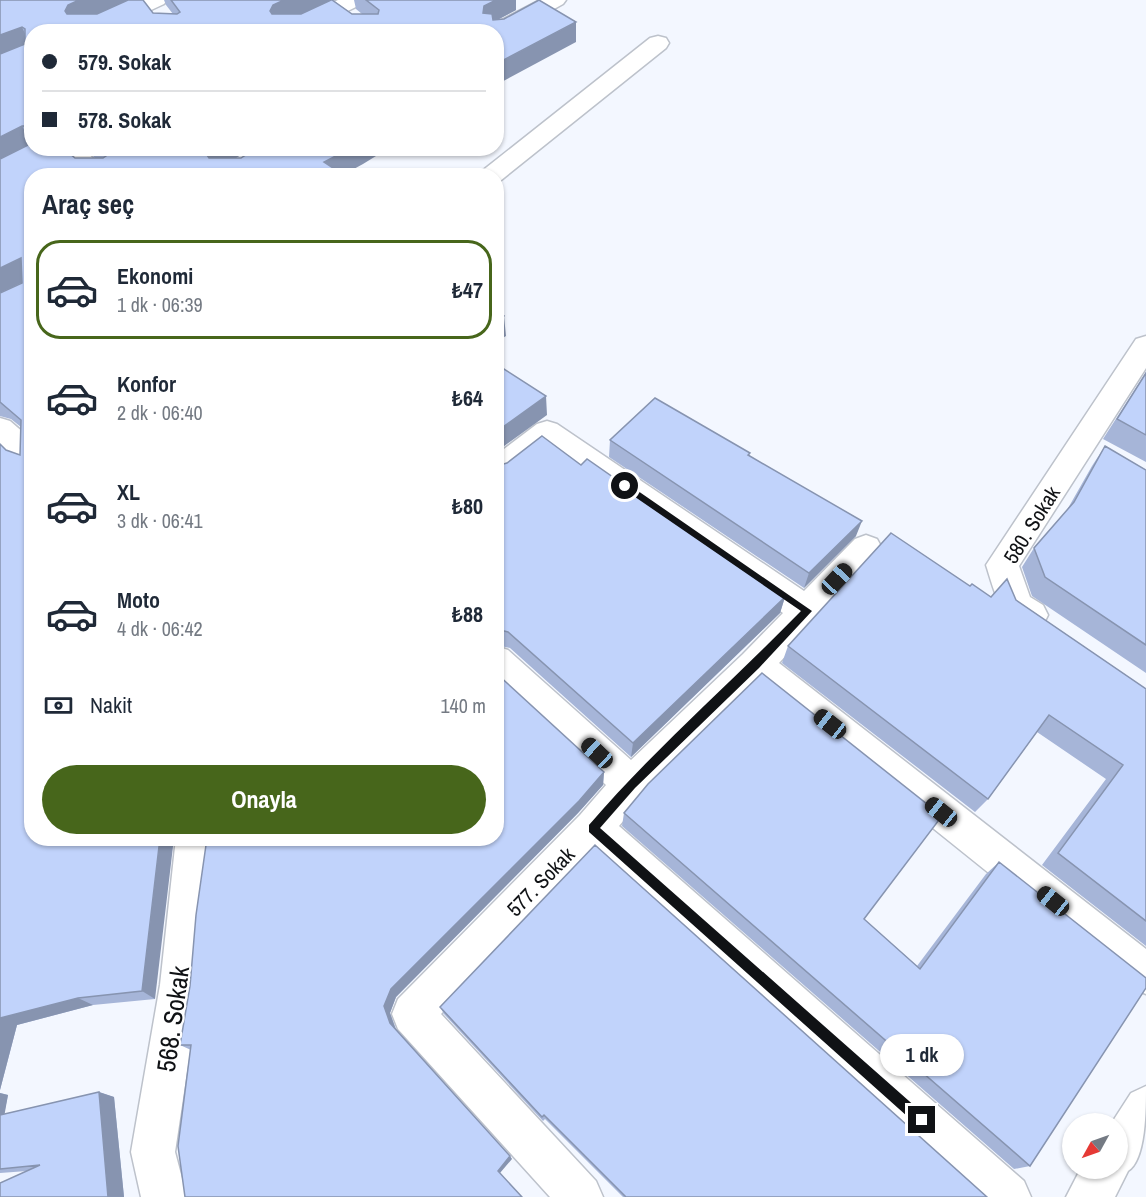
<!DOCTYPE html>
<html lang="tr">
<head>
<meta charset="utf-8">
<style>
	:root { --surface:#fff; --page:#f2f2f3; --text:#1f2937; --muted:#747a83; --line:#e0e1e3; --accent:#47661b }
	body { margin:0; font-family:"Archivo Narrow",sans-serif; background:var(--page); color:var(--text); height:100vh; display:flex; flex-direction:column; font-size:22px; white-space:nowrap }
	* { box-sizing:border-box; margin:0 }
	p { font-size:20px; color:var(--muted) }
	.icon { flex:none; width:33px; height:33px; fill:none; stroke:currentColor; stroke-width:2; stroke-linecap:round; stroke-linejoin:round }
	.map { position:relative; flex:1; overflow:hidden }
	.drawer { position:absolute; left:24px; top:168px; width:480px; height:678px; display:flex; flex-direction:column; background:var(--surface); border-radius:24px; box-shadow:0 2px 4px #0004 }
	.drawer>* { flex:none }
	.top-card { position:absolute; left:24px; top:24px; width:480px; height:132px; border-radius:24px; box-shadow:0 2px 4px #0004; display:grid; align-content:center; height:132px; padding:0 18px; background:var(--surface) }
	.needle { width:39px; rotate:230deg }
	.fabs { position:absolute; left:1062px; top:1113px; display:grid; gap:12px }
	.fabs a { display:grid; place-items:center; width:66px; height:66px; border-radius:50%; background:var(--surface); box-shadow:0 2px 4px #0004; font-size:30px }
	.end { position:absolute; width:27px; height:27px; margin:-14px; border:8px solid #101215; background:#fff; box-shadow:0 0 0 3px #fff }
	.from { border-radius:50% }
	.bubble { position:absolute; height:42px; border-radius:21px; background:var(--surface); box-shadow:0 2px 4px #0004; font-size:20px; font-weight:700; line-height:42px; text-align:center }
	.car { position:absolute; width:18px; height:36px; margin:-18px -9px; border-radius:8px; box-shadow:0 0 4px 2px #0007; background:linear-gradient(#222 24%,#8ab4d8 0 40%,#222 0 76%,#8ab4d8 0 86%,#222 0) }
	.top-card b { display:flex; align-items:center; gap:21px; height:57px; font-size:22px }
	.top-card b+b { border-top:2px solid var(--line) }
	.top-card i { width:15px; height:15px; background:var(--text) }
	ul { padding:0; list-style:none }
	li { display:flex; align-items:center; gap:18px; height:99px; margin:0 12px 9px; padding:0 6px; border:3px solid transparent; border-radius:24px }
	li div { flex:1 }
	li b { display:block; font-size:22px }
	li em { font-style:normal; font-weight:700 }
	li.on { border-color:var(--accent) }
	li>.icon { width:54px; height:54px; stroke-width:1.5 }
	h2 { padding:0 18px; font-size:27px; line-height:72px }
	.pay { display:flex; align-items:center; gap:15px; height:66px; padding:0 18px; font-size:22px }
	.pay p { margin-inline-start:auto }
	.primary-button { display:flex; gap:12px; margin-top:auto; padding:12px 18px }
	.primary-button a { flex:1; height:69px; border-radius:36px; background:var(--accent); color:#fff; font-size:24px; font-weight:700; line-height:69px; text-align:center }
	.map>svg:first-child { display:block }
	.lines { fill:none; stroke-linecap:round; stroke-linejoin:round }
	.street-casing { stroke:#bdc2cb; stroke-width:3 }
	.secondary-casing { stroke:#bdc2cb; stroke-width:3 }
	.street { fill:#fff; fill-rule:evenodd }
	.secondary { fill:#fff; fill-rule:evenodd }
	.wall { fill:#a6b5d8 }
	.shaded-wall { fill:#8794b0 }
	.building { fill:#c1d3fb; stroke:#8794b0; stroke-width:1.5 }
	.route { fill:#101215 }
	.labels { text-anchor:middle; stroke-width:4.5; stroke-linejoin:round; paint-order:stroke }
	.street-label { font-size:21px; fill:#101215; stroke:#fff }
	.near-street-label { font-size:26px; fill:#101215; stroke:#fff }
</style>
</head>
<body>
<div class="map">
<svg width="1146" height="1197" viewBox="0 0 1146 1197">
	<rect width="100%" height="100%" fill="#f3f7ff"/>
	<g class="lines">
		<defs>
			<path id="street" d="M140,0H167L164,4L104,32H75L77,27Z
				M338,0H365L362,4L305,32H277L279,27Z
				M540,0H566L563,4L504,37L496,38V32H486L488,27Z
				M658,36L666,38L669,43L666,48L500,181L496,182V176H479L482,171L650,38Z
				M55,148H82L112,176H84Z
				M1146,336V368L1019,566L1030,597L1043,605L1048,615L1043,625C1004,639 995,592 986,565L1136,339Z
				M0,418L10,421L32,440V471L21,467L0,447Z
				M547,421L557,424L804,591L855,539L866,535L877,539L882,548L877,557L779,663L1146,949V994L1132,988L756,686L644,796L619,826L1024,1181L1031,1197H974L594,854L441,1014L596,1181L603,1197H550L398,1029L392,1014L398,999L580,815L606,785L496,683V646L508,650L631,760L743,654L783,613L548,448L507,480L496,484V455L537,424Z
				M176,838H214L200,985L175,1152L187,1197H141L131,1152L160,985Z"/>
			<path id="secondary" d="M1146,1086C1146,1109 1146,1160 1128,1171L1115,1197H1066L1081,1168H1118V1124H1111L1131,1093Z"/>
		</defs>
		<use href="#street" class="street-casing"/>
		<use href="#secondary" class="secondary-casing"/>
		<use href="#street" class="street"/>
		<use href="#secondary" class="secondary"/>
	</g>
	<path class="wall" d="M0,0L153,13L173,14L166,5L164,0H333L352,14H362L356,9L354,0H516V10L499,19L576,42L32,32V148L75,158H95L85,148H252L236,158L363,164L32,176L155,999L93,1005L17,1025L0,1090V444L6,450L20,455L21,427L11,419L0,416V293L22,283Z
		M1146,372V462L1103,439Z
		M610,440L750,453L749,456L856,536L804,588L609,457Z
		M1105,446L1146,470V673L1032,596L1022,567L1034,548L1067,510L1092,466Z
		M581,465L785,597L780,613L631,757L510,648L496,645V466Z
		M970,586L991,597L1016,600L1146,689V946L1042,865L1106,779L1037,732L988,799L975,812L782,663L788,646Z
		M604,772L603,785L578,813L396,997L390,1013L396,1029L512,1159L191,1050L180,1045L190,986Z
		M624,813L864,919L917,966L986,874L999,862L1030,1166L1014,1169L622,826Z
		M440,1007L987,1197H623L545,1119L543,1121L444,1014Z
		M99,1092L114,1097L124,1197L27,1171L0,1173V1093L8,1095L4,1114Z"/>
	<path class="shaded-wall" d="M79,0H134L76,25L65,11L68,5Z
		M284,0H333L278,25L270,11L273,5Z
		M496,0H516V10L486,26L483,13L484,6Z
		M576,22V42L496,85V64Z
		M22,27L31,47L0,59V35Z
		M22,126L32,145L0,163V137Z
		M212,148H252L218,169L207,155Z
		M351,148H389L363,164L341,176L324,162Z
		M21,258L32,278L0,293V268Z
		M504,316L506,336L496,342V321Z
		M546,396L547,415L496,452V432Z
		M862,521L856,536L804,588L809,573Z
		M785,597L780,613L631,757L633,743Z
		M604,772L603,785L578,813L396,997L390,1013L396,1030L390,1023L384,1006L391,989Z
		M160,838H174L155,999L142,991Z
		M78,998L93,1005L17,1025L0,1090V1018Z
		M99,1092L114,1097L124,1197H108Z
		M0,1093L8,1095L3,1123H0Z
		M510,1156L512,1159L500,1173L498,1171Z"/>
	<path class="building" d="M0,0H79L68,5L65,11L67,14H97L128,0H143L153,13L177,14L180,12L171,0H284L273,5L270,11L272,14H301L331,0H332L352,14H378L379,10L366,0H496L484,6L483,13L492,14L493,20L504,19L539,0L576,22L496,64V32H32V126H22L0,137V54L25,44V29L22,27L0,35Z
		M32,143V148H63L75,158H103L106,156L98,148H212L207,155L209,158H241L256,148H351L324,162L345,176H32V838H160L142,991L78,998L0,1018V444L6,450L20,455L21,420L0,402V293L22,283L21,258L0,268V159Z
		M496,309L504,316L496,321Z
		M496,364L546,396L496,432Z
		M1146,373V435L1117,419Z
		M655,398L750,453L748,455L862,521L809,573L610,440Z
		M542,436L581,465L587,459L785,597L633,743L508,632L496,629V466L507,463Z
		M1105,446L1146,470V645L1045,577L1034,548L1074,502Z
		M891,533L970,586L972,584L991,597L1007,579L1016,600L1146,689V921L1058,853L1123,765L1049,715L988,799L788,646Z
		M496,673L604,772L579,801L391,989L384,1006L390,1023L510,1156L498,1171L522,1197H185L178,1146L191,1045H180L190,986L196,915L207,838H496Z
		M762,673L942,816L864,919L920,969L999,862L1146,978V988L1030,1166L624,813L648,784Z
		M595,845L987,1197H626L544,1115L542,1117L440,1007Z
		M99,1092L108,1197H0V1183L40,1165L0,1169V1115Z"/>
	<path class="route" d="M625,482L812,611L759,668L635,788L600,828L926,1116L928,1120L926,1125L922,1127L917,1125L589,832V825C654,749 731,683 801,611L622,488V483Z"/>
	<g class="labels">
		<g class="street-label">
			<text transform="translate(1032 525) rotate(-58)" y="7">580. Sokak</text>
			<text transform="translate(541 882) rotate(-46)" y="7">577. Sokak</text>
		</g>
		<g class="near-street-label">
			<text transform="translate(173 1019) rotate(-82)" y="9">568. Sokak</text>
		</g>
	</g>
</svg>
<div class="fabs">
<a><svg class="needle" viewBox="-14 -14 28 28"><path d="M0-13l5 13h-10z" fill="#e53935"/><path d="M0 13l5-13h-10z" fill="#747a83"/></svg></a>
</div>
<i class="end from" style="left:625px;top:486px"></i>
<i class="end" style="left:922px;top:1120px"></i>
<div class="bubble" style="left:880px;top:1034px;width:84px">1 dk</div>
<i class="car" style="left:837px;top:579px;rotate:43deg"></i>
<i class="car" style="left:830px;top:724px;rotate:308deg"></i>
<i class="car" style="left:597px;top:753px;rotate:313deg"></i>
<i class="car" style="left:941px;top:812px;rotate:309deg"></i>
<i class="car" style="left:1053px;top:901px;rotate:309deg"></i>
<div class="top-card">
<b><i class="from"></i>579. Sokak</b>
<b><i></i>578. Sokak</b>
</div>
<section class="drawer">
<h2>Araç seç</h2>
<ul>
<li class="on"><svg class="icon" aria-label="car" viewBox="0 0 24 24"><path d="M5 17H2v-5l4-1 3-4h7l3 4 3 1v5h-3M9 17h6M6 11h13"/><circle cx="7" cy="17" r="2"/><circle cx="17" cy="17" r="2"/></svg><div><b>Ekonomi</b><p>1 dk · 06:39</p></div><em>₺47</em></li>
<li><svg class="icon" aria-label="car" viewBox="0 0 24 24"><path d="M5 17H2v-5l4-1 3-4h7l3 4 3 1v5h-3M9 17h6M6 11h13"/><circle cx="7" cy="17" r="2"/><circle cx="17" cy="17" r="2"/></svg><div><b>Konfor</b><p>2 dk · 06:40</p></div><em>₺64</em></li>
<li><svg class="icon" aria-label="car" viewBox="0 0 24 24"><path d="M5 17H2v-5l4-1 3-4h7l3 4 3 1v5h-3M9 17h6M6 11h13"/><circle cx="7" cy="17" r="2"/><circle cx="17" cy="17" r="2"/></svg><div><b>XL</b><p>3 dk · 06:41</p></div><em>₺80</em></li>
<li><svg class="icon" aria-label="car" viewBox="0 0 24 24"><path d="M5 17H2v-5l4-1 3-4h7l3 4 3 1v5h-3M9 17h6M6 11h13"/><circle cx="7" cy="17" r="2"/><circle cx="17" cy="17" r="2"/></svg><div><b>Moto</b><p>4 dk · 06:42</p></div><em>₺88</em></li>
</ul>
<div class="pay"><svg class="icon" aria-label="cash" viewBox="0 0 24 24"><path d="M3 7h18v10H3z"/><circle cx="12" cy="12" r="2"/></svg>Nakit<p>140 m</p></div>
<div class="primary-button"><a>Onayla</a></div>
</section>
</div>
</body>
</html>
